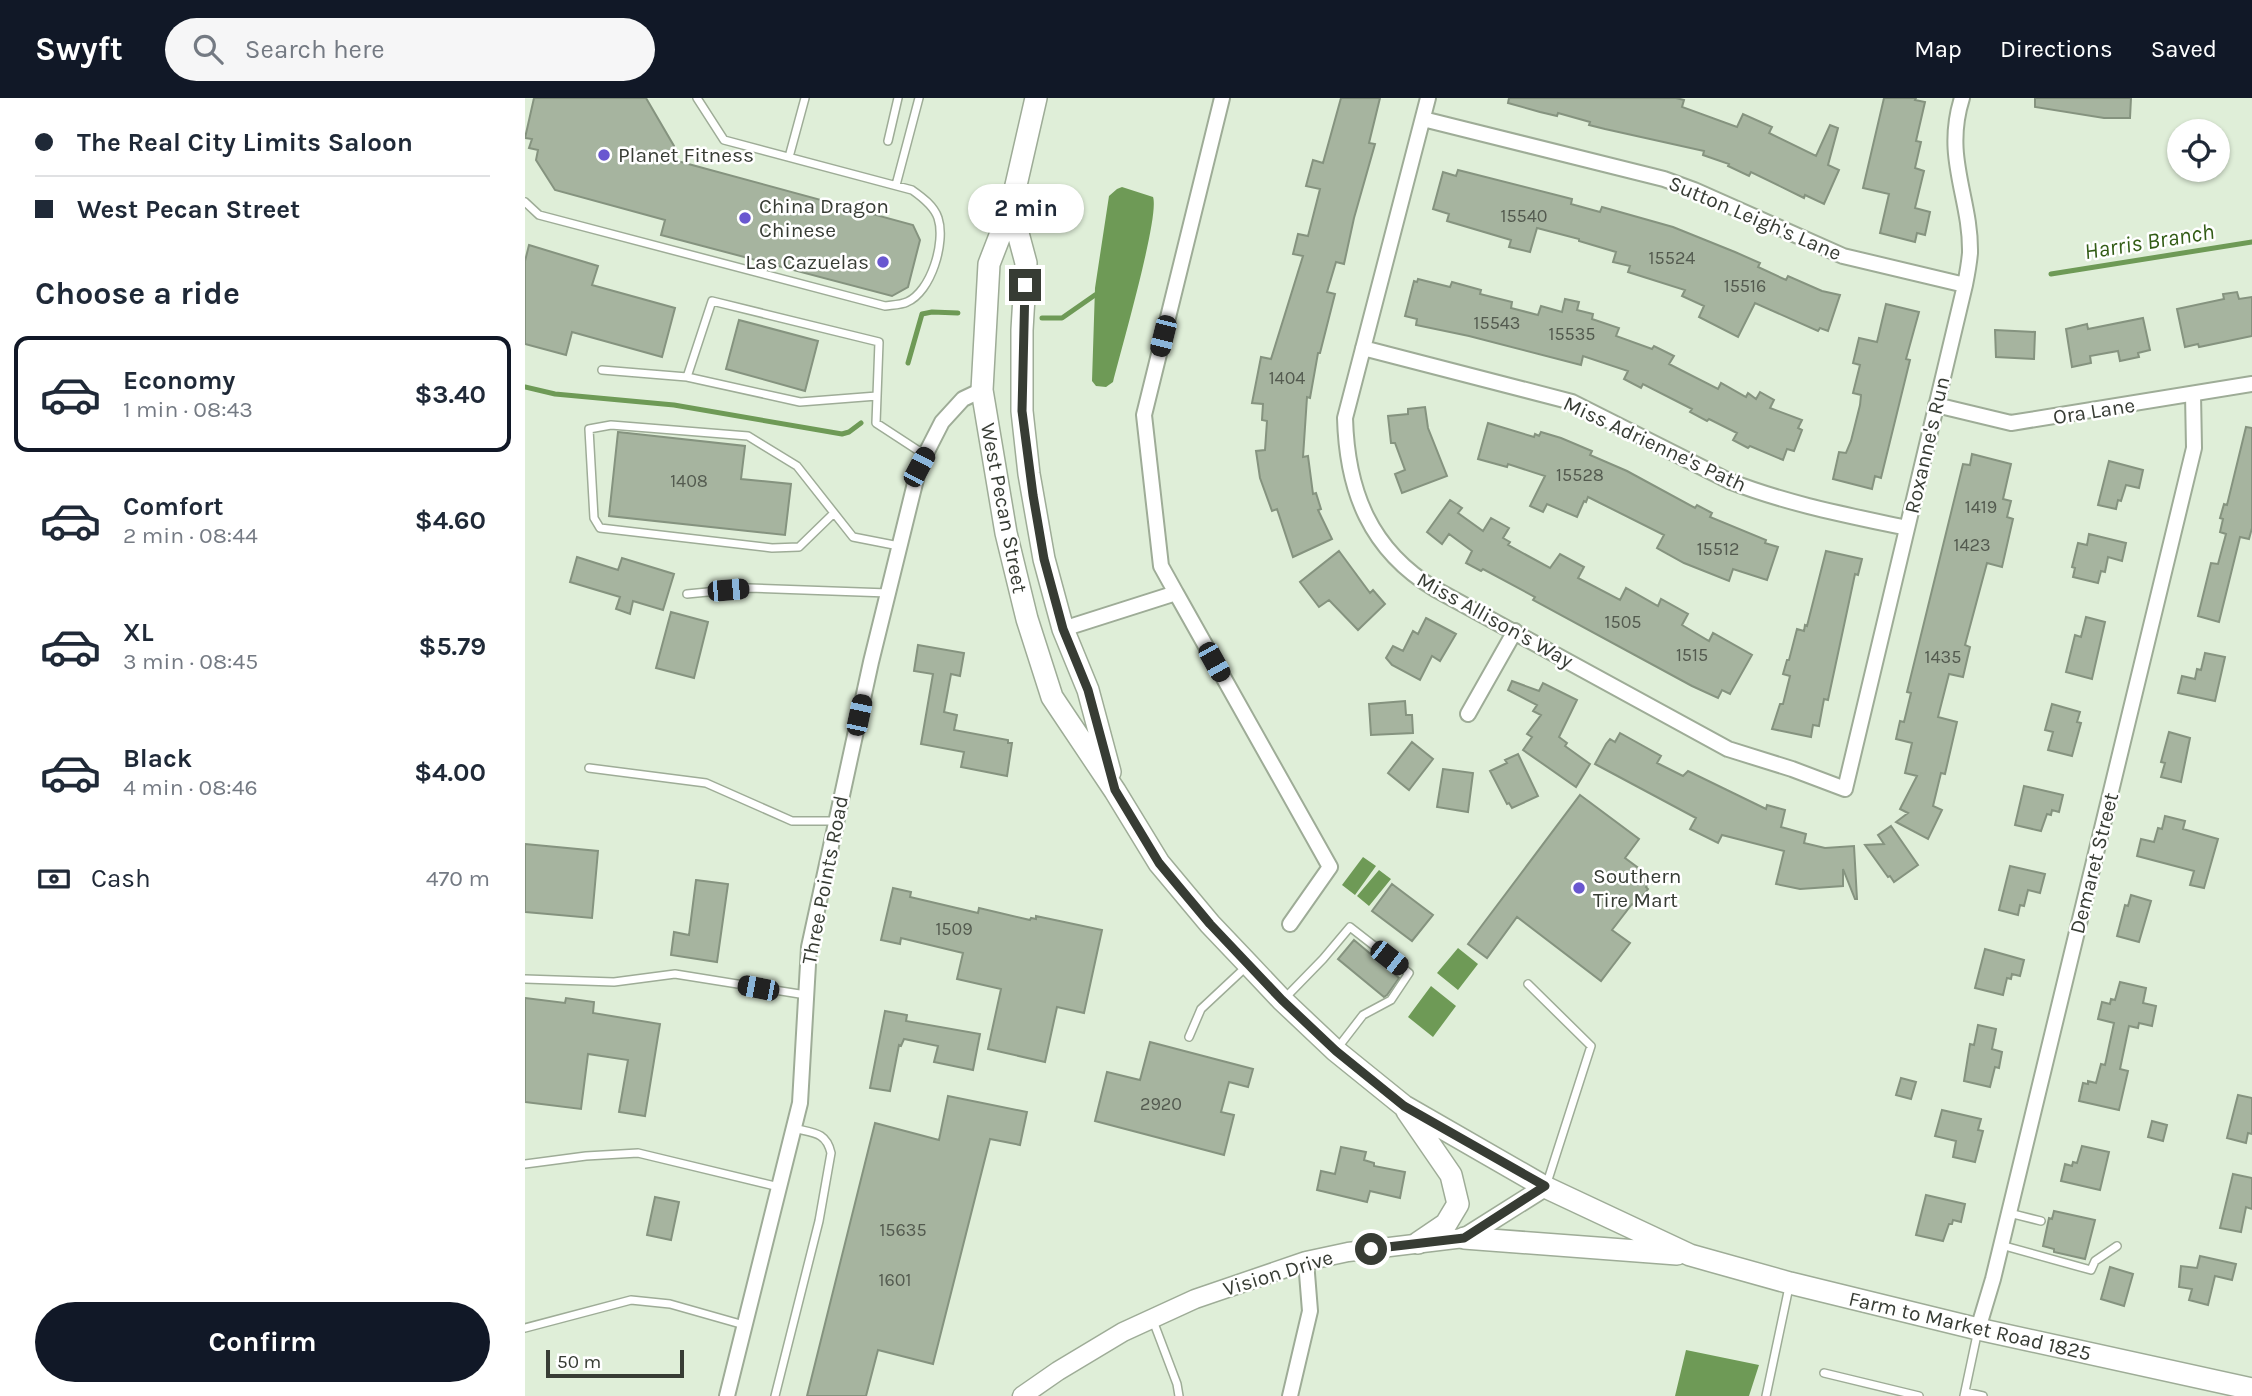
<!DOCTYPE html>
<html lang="en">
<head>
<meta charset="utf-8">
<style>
	:root { --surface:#fff; --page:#f6f6f7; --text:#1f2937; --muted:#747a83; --line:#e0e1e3; --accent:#111827 }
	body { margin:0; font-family:Karla,sans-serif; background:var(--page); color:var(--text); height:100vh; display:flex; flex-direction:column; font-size:26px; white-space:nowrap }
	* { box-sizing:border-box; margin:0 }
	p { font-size:23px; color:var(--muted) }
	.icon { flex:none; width:38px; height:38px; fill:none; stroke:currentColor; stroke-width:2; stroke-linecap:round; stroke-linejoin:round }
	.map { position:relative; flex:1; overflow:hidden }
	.drawer { display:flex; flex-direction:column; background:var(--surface); width:525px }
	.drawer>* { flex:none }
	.top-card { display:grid; align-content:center; height:154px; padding:0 35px; background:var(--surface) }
	.tools { position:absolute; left:1642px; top:21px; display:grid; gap:14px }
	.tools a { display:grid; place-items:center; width:63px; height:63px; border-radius:50%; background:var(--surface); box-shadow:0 2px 5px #0004; font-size:35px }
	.scale { position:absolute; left:21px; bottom:18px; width:138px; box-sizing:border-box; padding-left:7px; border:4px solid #373c34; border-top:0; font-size:19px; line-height:24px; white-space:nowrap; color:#373c34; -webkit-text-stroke:5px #fff; paint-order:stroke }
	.end { position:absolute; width:32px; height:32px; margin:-16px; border:9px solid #373c34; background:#fff; box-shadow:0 0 0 4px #fff }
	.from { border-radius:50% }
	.bubble { position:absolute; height:49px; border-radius:24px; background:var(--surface); box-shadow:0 2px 5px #0004; font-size:23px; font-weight:700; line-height:49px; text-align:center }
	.car { position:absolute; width:21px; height:42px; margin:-21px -10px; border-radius:9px; box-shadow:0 0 5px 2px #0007; background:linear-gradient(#222 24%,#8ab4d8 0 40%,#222 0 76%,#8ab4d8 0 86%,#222 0) }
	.top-card b { display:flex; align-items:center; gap:24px; height:66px; font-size:26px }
	.top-card b+b { border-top:2px solid var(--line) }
	.top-card i { width:18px; height:18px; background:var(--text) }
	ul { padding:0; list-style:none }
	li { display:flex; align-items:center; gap:21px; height:116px; margin:0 14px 10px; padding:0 21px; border:4px solid transparent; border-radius:14px }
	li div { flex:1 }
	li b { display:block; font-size:26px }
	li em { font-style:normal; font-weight:700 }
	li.selected { border-color:var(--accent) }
	li>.icon { width:63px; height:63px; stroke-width:1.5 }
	h2 { padding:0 35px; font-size:32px; line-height:84px }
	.pay { display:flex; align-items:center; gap:18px; height:77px; padding:0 35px; font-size:26px }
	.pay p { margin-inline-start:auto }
	.primary-button { display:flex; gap:14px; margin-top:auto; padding:14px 35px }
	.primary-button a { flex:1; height:80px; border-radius:42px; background:var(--accent); color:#fff; font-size:28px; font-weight:700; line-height:80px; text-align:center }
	header { display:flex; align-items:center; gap:42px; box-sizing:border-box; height:98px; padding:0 35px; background:var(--accent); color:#fff }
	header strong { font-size:33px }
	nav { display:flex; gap:38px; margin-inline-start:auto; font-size:24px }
	.search { width:490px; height:63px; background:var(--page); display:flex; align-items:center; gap:18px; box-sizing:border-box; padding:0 24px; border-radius:38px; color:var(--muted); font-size:26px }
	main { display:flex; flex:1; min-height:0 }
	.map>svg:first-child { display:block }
	.water { fill:#6e9a56 }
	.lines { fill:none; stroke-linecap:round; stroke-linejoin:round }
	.stream { stroke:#6e9a56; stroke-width:5 }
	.building { fill:#a6b49f; stroke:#85937f; stroke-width:2 }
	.service-casing { stroke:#9eac97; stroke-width:10 }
	.minor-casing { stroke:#9eac97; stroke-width:18 }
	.tertiary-casing { stroke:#9eac97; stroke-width:21 }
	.secondary-casing { stroke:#9eac97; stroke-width:24 }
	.service { stroke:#fff; stroke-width:7 }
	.minor { stroke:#fff; stroke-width:14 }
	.tertiary { stroke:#fff; stroke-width:18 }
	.secondary { stroke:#fff; stroke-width:21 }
	.route { stroke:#373c34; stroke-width:9 }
	.poi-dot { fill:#6957d0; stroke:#fff; stroke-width:2.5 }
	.labels { text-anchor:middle; stroke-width:5; stroke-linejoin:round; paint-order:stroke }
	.number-label { font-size:18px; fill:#535a4f }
	.poi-label { font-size:21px; fill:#373c34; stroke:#fff; text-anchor:start }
	.street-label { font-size:21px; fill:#373c34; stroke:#fff }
	.water-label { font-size:23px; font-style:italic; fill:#325c15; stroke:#fff }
</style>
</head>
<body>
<header>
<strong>Swyft</strong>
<div class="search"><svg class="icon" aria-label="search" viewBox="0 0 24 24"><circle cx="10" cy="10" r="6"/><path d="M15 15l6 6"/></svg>Search here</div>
<nav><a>Map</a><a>Directions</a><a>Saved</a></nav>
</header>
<main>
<section class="drawer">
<div class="top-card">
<b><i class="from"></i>The Real City Limits Saloon</b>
<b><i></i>West Pecan Street</b>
</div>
<h2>Choose a ride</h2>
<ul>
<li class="selected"><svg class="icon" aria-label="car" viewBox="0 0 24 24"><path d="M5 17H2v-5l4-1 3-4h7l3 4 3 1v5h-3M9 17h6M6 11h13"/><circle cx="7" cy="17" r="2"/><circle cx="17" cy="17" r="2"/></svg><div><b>Economy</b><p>1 min · 08:43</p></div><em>$3.40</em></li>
<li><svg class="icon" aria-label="car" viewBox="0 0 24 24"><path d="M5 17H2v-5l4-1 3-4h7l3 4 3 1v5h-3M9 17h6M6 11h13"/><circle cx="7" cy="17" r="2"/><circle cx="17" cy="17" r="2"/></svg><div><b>Comfort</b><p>2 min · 08:44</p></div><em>$4.60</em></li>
<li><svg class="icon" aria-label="car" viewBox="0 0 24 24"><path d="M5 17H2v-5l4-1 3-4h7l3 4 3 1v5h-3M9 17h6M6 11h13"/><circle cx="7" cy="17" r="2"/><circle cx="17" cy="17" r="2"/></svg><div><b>XL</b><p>3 min · 08:45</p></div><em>$5.79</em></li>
<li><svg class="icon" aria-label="car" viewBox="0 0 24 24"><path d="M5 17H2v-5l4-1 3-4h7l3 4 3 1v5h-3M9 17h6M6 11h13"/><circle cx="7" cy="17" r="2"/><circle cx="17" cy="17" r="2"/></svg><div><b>Black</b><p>4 min · 08:46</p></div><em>$4.00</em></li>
</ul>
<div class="pay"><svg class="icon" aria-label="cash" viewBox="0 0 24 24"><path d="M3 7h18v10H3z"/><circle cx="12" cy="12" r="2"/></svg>Cash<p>470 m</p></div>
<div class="primary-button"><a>Confirm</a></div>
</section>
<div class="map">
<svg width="1727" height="1298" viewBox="0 0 1727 1298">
	<rect width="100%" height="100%" fill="#dfeed8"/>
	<path class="water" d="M597,89L628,99C635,118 595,255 588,284L581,289L571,288L567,283L570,190L584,98L592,91Z
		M838,759L851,768L830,797L817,787Z
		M854,772L866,781L844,808L832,798Z
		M933,850L953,866L933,892L912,875Z
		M906,888L931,908L908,939L883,919Z
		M1161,1252L1234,1267L1224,1298H1150Z"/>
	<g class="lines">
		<path class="stream" d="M1526,176L1727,144
			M517,220H537L570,197
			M383,265L397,216L407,214L433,215
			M0,289L30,296L149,307L317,336L324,334L336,325"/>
	</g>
	<path class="building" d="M9,0H121L149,48L145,61L388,127L395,142L383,189L367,198L136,137L140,122L30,92L11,62L13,52L4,50L7,41L0,40Z
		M816,0H855L844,45L850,46L829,120L819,166L811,164L802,194L810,196L795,255H793L785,300L782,299L778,359L783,358L788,396L791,395L796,411L793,412L807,441L768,459L752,411L747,413L735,380L731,353L740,352L742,323L737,322L738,306L727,305L736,259L746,261L778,158L768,156L773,136L783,138L795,91L781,88L788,62L798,65Z
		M984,0H1151L1159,2L1157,9L1212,29L1218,16L1247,29L1244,35L1291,58L1305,27L1313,30L1303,67L1314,72L1299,106L1280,97L1279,100L1226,74L1224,78L1203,68L1204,66L1178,57L1179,53L1080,31L1064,27L1065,24L1033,15L1032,18L1015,14L983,5Z
		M1359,0H1391L1390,2L1400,4L1391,43L1396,44L1390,70L1399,73L1390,110L1405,114L1400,137L1392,135L1390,144L1355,135L1364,96L1338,90Z
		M1510,0H1606L1605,20H1579L1510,9Z
		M933,72L1047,101L1046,106L1075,114L1077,109L1148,129L1210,154L1235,165L1233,169L1261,182L1263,178L1297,193L1315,197L1303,233L1295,230L1293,233L1230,205L1213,239L1174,219L1179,208L1157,198L1160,192L1103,174L1105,168L1088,164L1091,154L1054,143V141L1012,130L1005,154L984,149L986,142L922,123L924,116L908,111L918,74L931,78Z
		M4,147L73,168L67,187L150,210L137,259L47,234L41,257L0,246V163Z
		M893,181L925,189L927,184L956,192L955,196L987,204L986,210L1013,217L1016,208L1037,214L1040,201L1054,204L1052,212L1068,216L1067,221L1094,230L1091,238L1127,251L1129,248L1149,258L1144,266L1193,291L1196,285L1221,299L1223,295L1231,301L1235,294L1249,302L1245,310L1277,322L1273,330L1277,332L1269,353L1262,351L1258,362L1225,348L1223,350L1208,342L1212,335L1184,321L1182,323L1165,314L1167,311L1118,286L1116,290L1099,281L1103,273L1058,258L1056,267L944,238L891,227L892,221L880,218L889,183L892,184Z
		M1712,194L1714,201L1727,199V238L1674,249L1673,246L1660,249L1652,211L1699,201L1698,196Z
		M1361,206L1394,214L1381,261L1385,262L1356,380L1350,378L1347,391L1308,381L1314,354L1321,355L1326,343L1335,307L1336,297L1328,295L1335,267L1328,265L1334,240L1352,244Z
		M1618,220L1625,252L1613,255L1614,259L1595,263L1593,253L1565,258L1566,265L1547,269L1541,231L1562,226L1563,231Z
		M214,222L293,243L280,293L201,271Z
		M1470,232L1510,234L1509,261L1471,259Z
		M900,309L903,330L922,378L877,395L870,376L880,372L870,345H866L863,318L883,316V311Z
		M963,325L1009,339L1010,336L1014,338L1016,334L1036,340L1067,353L1065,357L1102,373L1170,410L1172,407L1187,415L1185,419L1241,442L1240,445L1253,449L1242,482L1208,471L1204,483L1159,465L1132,450L1139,437L1063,399L1061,404L1059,403L1052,419L1022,406L1018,414L1005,408L1020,378L983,366L982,369L953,361Z
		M1721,329L1727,330V430L1724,441L1715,439L1694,524L1673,518L1686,465L1693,466L1701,436L1695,434L1698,421L1695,420L1699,406L1702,407Z
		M93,334L220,348L216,381L266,386L260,437L84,418Z
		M1447,356L1486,366L1478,401L1486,403L1482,419L1488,421L1477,469L1462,465L1440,547L1445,549L1438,579L1424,576L1413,619L1432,624L1420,676L1416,675L1408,708L1417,712L1403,741L1371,724L1383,715L1375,711L1392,678L1380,675L1387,645L1371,641L1375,623L1379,624L1386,595L1382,594L1438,366L1445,367Z
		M1584,363L1618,372L1614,390L1601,387L1596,403L1593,402L1591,411L1573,407Z
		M925,402L937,410L933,415L958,433L966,420L984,430L978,440L985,444L983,447L1025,470L1035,456L1059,469L1053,480L1095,502L1101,490L1133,508L1136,501L1163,516L1157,527L1184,543L1188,535L1227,557L1205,596L1197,592L1193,600L1167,588L1008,502L1010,499L958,471L956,473L941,465L947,453L924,436L917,446L902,434Z
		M1564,436L1601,445L1597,463L1583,459L1580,474L1576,473L1573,485L1548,479L1550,470L1547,469L1553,445L1562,447Z
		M814,453L845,495L848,492L860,506L833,532L804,502L794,509L775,484Z
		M1301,453L1337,461L1333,477L1330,476L1303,602L1299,601L1294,628L1288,627L1286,639L1247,631L1255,606H1258L1265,578L1258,576L1262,562H1264L1272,531L1279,533L1280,527L1282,528Z
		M52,459L93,472L97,460L149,476L138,512L108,503L105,516L91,511L95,499L45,484Z
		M146,514L183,524L169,580L131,570Z
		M1561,519L1580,524L1567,581L1541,574L1550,537L1556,539Z
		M901,520L931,536L915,563L907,558L895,582L867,567L861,560L868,548L878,553L888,533L893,536Z
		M393,547L439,555L435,578L426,576L419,614L432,617L429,632L483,642V645H487L482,678L436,669L439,654L396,646L408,576L389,573Z
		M1680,555L1700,559L1690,603L1653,595L1657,578L1670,581L1672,571L1676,572Z
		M987,583L1014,593L1018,585L1052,602L1034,639L1042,645L1040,648L1065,666L1051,689L998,652L1007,639L1002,636L1016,617L1008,613L1012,607L983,592Z
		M880,603L881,617H887L888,635L846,637L844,606Z
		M1527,606L1555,614L1552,624L1556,625L1547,658L1523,652L1528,634L1520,632Z
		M1644,634L1665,640L1656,684L1636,679L1640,665L1636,664Z
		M1095,635L1136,658L1132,665L1158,678L1163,673L1241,711L1242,707L1260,712L1256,729L1281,736L1279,745L1300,750L1329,748L1332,801H1330L1318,771V788L1275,791L1251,786L1259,753L1197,737L1193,745L1165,731L1171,720L1070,666L1081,646L1085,641L1090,644Z
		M887,644L908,661L884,692L863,675Z
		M993,656L1013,698L987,710L984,705L982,706L965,673L982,665L980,662Z
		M918,671L948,675L943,714L912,709Z
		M1499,688L1538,697L1534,714L1527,712L1526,717L1522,716L1516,733L1490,727Z
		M1055,697L1114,741L1100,760L1127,780L1121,789L1123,791L1110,808L1107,806L1087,832L1105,845L1076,883L992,819L962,860L943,846Z
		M1640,718L1660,723L1658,731L1693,741L1679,790L1665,787L1669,773L1612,758L1616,741L1629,744L1633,730L1637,731Z
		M1366,728L1393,767L1369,784L1365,778L1363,779L1340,747L1359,746L1353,737Z
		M0,746L73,753L67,820L0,814Z
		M1485,768L1520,776L1515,795L1503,792L1499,808L1495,807L1493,817L1474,812Z
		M171,782L203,786L192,864L146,857L149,834L164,837Z
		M867,786L908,817L887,843L847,813Z
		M368,790L386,794L385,799L453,815L454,810L505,822L506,820L511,821V818L577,832L559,915L532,909L520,964L463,951L476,891L432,881L438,855L376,840L375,846L356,842Z
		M1606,797L1626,803L1614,844L1592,838L1600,807L1603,808Z
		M829,842L874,880L862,897L859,899L813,861Z
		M1460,851L1499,862L1495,878L1487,876L1486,881L1482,880L1478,897L1450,890Z
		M1595,884L1621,890L1618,905L1631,908L1627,928L1614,925L1613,930L1604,928L1595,971L1603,973L1594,1012L1554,1003L1558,985L1563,986V983L1571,985L1576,966L1580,967L1589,925L1573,921L1577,904L1585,906L1586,901L1590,902Z
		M0,900L40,905L41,900L69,904L68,915L135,926L120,1018L94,1014L103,962L63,956L56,1011L0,1004Z
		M360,913L382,917L381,923L455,936L448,972L409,964L413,948L379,941L376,948L374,947L365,993L345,990Z
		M1453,927L1471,931L1467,951L1477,954L1474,970L1470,969L1465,989L1439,983L1445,946L1449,947Z
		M625,944L728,971L723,989L704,984L696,1014L709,1017L699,1057L570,1023L582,974L615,982Z
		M1376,980L1391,984L1386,1001L1371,997Z
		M1713,997L1727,1000V1036L1723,1035L1721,1045L1702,1040Z
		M423,998L502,1014L495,1047L465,1041L408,1266L353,1252L341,1298H282L350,1025L414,1042Z
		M1417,1012L1456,1021L1453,1032L1458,1033L1450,1064L1428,1059L1431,1043L1410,1038Z
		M1627,1023L1642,1027L1638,1043L1623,1039Z
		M1557,1048L1584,1054L1575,1092L1536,1083L1540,1066L1547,1068L1548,1064L1552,1065Z
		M816,1049L841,1054L839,1062L849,1065V1068L880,1074L875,1100L845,1093L842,1104L792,1092L796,1073L810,1076Z
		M1708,1076L1727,1080V1111L1721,1109L1716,1134L1695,1130Z
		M1401,1097L1440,1106L1436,1124L1428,1122L1427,1126H1424L1418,1143L1391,1137Z
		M130,1099L154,1104L146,1142L122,1137Z
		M1529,1113L1570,1122L1560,1161L1529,1154V1151L1518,1148L1524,1120L1527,1121Z
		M1675,1158L1711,1166L1707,1182L1690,1178L1683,1207L1664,1202L1667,1191L1654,1189L1656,1168L1672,1170Z
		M1585,1169L1608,1176L1599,1208L1576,1201Z"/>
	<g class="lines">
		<defs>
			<path id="service" d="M363,43L373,0
				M264,59L280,0
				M371,87L394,0
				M0,104L14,117L360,208C366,207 376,207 382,204C406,194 421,144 413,120C409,108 397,99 387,92L199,42L172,0
				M77,272L162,279L187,203L354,244L351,325L400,357
				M162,279L275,304L352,298
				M309,415L274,449L247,450L75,430L69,420L64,331L86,327L223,338L272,368L328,439L374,448
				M162,496L224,490L363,495
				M64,670L181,685L267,723H311
				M0,881L89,884L150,876L281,897
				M1003,886L1066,948L1021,1088
				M760,900L798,861L825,829L884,875L866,902L838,917L811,952
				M664,939L676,911L722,868
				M0,1066L61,1058L113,1055L254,1089
				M1484,1115L1516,1123
				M1476,1147L1566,1172L1570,1163L1592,1148
				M627,1220L652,1286L654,1298
				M0,1230L106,1202L145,1206L219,1227
				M1299,1275L1394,1298
				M1440,1294L1458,1298
				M250,1298L294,1123L306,1055C301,1033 287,1035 268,1030
				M1241,1298L1264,1189
				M1439,1298L1453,1232"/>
			<path id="minor" d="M903,0L820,320C822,393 845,452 910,491L1203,651L1267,671L1320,691L1440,187C1442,177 1444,166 1445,155C1446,99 1418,60 1437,0
				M898,21L1139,81L1169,92L1318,158L1440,187
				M838,250L1047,304L1204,383C1263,406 1321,417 1382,430
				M1411,307L1486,325L1727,286
				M651,495L636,468L619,317L697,0
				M538,531L651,495L805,769L765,826
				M943,616L990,533
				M1453,1231L1468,1181L1669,350L1668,296
				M202,1298L275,1005L284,849L346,564L394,369L417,324L438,301L457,292
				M765,1298L785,1213L781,1163"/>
			<path id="tertiary" d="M497,1298L533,1273L598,1234L670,1201L781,1163L823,1154L939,1140L1020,1089"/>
			<path id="secondary" d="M511,0L486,109L464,166L457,292L481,435L502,521L527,599L590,693L634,765L685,826L724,867L757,902L811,953L879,1008L1020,1089L1165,1157L1265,1185L1453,1231L1727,1291
				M486,109L501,165L497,232V313L504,376L519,461L538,531L563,592L585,674
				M882,1013L926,1077L933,1106L921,1126L893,1145
				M939,1140L1152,1156"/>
		</defs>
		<use href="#service" class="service-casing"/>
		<use href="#minor" class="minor-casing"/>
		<use href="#tertiary" class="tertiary-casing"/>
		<use href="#secondary" class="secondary-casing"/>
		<use href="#service" class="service"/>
		<use href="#minor" class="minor"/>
		<use href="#tertiary" class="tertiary"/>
		<use href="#secondary" class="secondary"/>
	</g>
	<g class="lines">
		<path class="route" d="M500,187L497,313L508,397L519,461L538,531L563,592L590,692L634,765L685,826L757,902L811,953L879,1008L1020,1088L939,1140L846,1151"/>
	</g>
	<g class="poi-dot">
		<circle cx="79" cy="57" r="7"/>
		<circle cx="220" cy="120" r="7"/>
		<circle cx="358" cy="164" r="7"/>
		<circle cx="1054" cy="790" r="7"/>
	</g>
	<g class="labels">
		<g class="number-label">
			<text x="999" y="124">15540</text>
			<text x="1147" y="166">15524</text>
			<text x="1220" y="194">15516</text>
			<text x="972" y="231">15543</text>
			<text x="1047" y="242">15535</text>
			<text x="762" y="286">1404</text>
			<text x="1055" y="383">15528</text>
			<text x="164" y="389">1408</text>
			<text x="1456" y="415">1419</text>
			<text x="1447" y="453">1423</text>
			<text x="1193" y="457">15512</text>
			<text x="1098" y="530">1505</text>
			<text x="1167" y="563">1515</text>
			<text x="1418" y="565">1435</text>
			<text x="429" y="837">1509</text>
			<text x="636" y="1012">2920</text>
			<text x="378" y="1138">15635</text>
			<text x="370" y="1188">1601</text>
		</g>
		<g class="poi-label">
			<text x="93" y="64">Planet Fitness</text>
			<text x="234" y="115">China Dragon<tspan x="234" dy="24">Chinese</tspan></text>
			<text x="344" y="171" text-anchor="end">Las Cazuelas</text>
			<text x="1068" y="785">Southern<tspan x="1068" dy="24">Tire Mart</tspan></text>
		</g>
		<g class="street-label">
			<text transform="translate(1230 120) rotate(23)" y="7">Sutton Leigh's Lane</text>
			<text transform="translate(1569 313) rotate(-9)" y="7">Ora Lane</text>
			<text transform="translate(1130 346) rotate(25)" y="7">Miss Adrienne's Path</text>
			<text transform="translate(1402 347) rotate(-77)" y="7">Roxanne's Run</text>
			<text transform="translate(479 410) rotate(79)" y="7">West Pecan Street</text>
			<text transform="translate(970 522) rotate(29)" y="7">Miss Allison's Way</text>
			<text transform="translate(1569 765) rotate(-76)" y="7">Demaret Street</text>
			<text transform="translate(300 782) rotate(-79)" y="7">Three Points Road</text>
			<text transform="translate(753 1175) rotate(-17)" y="7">Vision Drive</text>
			<text transform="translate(1445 1228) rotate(13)" y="7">Farm to Market Road 1825</text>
		</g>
		<g class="water-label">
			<text transform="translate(1624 143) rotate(-9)" y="8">Harris Branch</text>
		</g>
	</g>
</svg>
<div class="tools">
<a><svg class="icon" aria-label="locate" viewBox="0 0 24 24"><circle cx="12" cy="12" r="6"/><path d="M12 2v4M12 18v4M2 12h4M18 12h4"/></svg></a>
</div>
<div class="scale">50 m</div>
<i class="end from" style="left:846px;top:1151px"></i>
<i class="end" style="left:500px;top:187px"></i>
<div class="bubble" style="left:443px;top:86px;width:116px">2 min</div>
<i class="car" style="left:638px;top:238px;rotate:194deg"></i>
<i class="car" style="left:394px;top:369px;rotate:28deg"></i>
<i class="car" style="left:203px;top:492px;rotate:85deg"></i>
<i class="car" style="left:689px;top:564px;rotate:151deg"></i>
<i class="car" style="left:334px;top:617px;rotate:12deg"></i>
<i class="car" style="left:864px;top:860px;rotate:128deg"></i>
<i class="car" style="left:233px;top:890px;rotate:281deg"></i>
</div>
</main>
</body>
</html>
